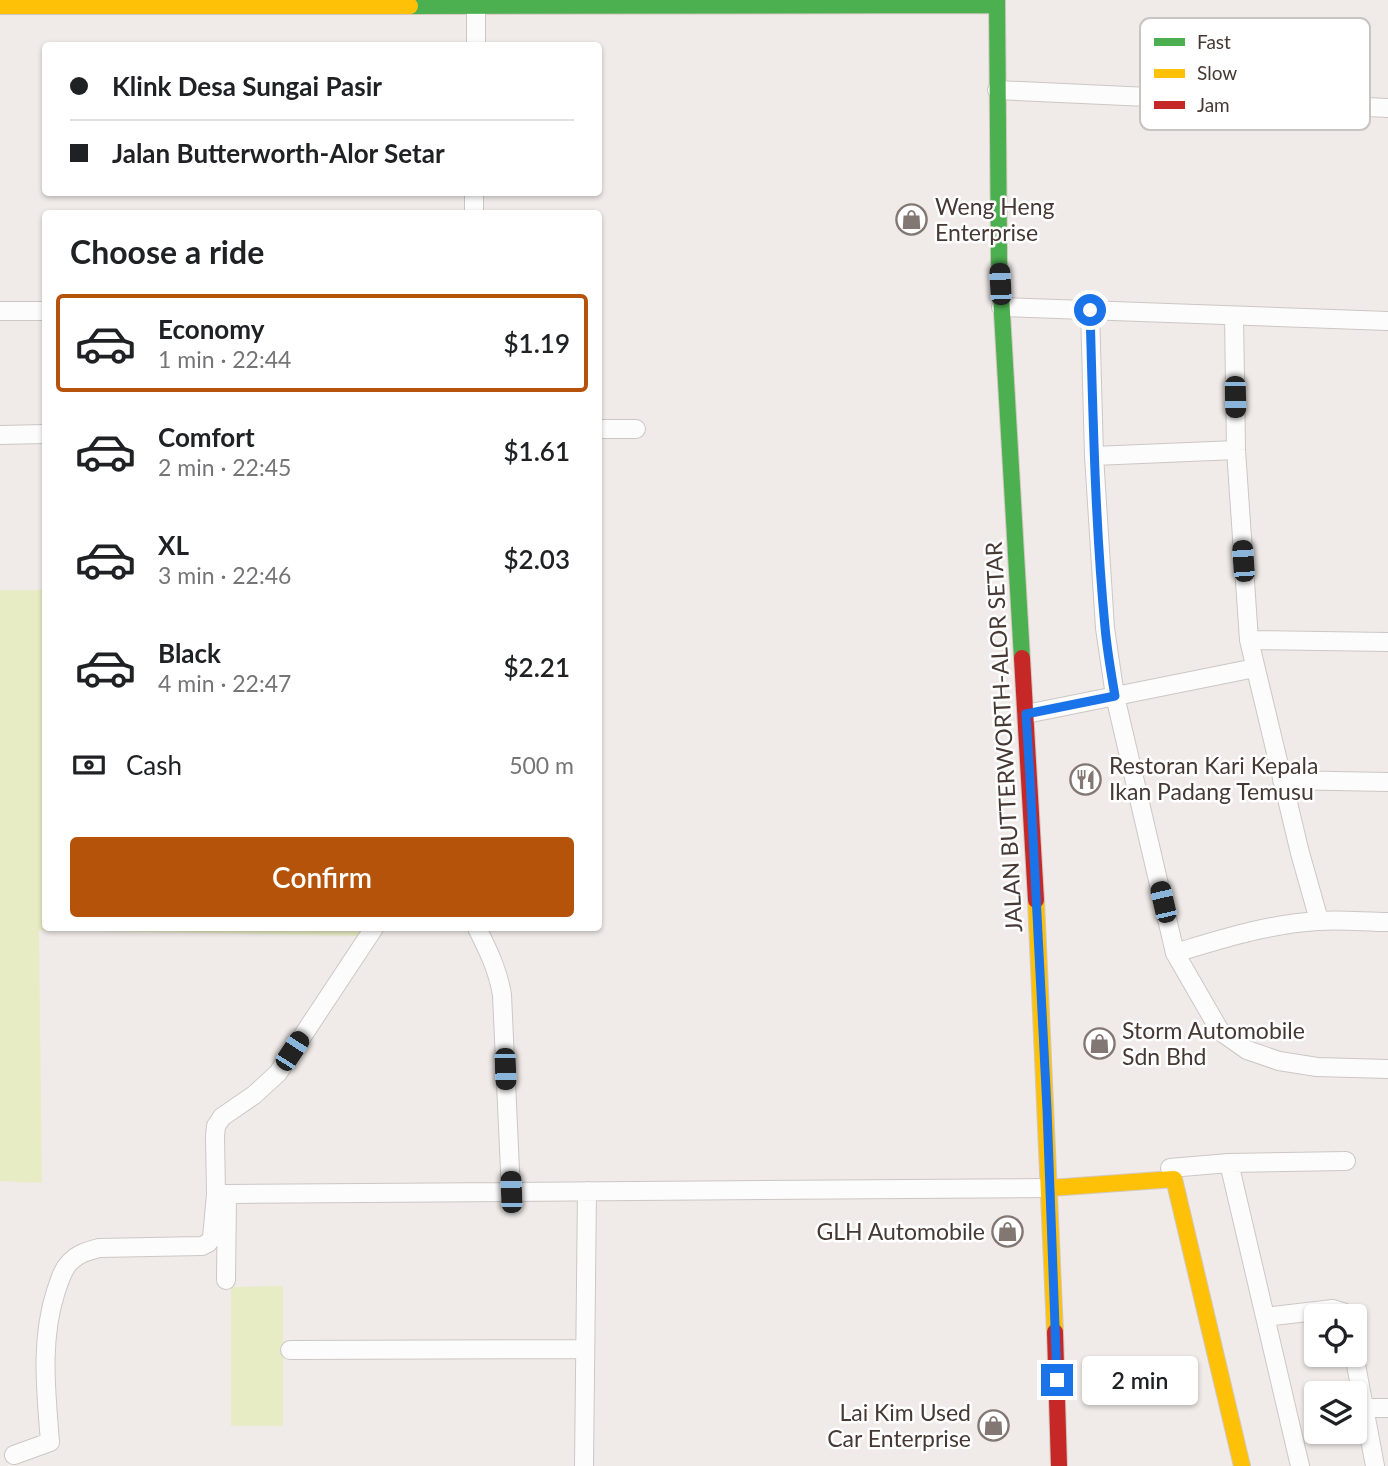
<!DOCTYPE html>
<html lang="en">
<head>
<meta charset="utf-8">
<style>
	:root { --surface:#fff; --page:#f6f6f6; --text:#202124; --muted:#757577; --line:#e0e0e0; --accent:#b45309 }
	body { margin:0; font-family:Lato,sans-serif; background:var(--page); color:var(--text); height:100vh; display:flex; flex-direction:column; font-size:26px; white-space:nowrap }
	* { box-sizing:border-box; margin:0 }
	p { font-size:23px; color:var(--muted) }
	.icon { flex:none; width:38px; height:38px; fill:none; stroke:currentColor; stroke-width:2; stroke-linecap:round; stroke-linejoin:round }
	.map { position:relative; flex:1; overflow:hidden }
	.side { position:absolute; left:42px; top:210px; width:560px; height:721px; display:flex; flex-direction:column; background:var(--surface); border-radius:7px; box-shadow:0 2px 5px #0004 }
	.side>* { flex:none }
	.banner { position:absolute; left:42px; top:42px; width:560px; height:154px; border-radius:7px; box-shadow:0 2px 5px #0004; display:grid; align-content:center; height:154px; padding:0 28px; background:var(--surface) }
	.tools { position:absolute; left:1304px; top:1304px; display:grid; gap:14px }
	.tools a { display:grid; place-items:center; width:63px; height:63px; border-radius:7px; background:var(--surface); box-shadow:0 2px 5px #0004; font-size:35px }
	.end { position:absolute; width:32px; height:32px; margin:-16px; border:9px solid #1a73e8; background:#fff; box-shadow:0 0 0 4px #fff }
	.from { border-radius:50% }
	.bubble { position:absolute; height:49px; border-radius:7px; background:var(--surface); box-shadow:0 2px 5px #0004; font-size:23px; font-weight:600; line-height:49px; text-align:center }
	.car { position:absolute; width:21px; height:42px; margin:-21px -10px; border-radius:9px; box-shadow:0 0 5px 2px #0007; background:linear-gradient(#222 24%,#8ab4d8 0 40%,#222 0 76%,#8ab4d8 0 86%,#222 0) }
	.banner b { display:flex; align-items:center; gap:24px; height:66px; font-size:26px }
	.banner b+b { border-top:2px solid var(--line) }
	.banner i { width:18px; height:18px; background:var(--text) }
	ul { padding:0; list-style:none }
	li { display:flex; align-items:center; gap:21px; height:98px; margin:0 14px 10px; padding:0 14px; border:4px solid transparent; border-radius:7px }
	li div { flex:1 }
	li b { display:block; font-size:26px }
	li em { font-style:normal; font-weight:600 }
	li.active { border-color:var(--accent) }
	li>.icon { width:63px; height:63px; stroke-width:1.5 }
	h2 { padding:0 28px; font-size:32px; line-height:84px }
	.pay { display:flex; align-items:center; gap:18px; height:77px; padding:0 28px; font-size:26px }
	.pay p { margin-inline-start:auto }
	.primary-button { display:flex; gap:14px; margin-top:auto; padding:14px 28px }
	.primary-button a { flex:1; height:80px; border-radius:7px; background:var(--accent); color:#fff; font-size:28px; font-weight:600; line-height:80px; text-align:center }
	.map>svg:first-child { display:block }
	.green { fill:#e8ecc5 }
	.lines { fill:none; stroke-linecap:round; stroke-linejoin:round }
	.street-casing { stroke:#ccc7c4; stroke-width:20 }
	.fast-casing { stroke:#d3c8c0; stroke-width:18 }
	.slow-casing { stroke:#d3c8c0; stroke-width:18 }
	.jam-casing { stroke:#d3c8c0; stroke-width:18 }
	.street { stroke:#fdfcfc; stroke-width:18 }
	.fast { stroke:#4caf50; stroke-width:16 }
	.slow { stroke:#ffc107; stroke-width:16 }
	.jam { stroke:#c62828; stroke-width:16 }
	.route { stroke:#1a73e8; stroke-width:9 }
	.labels { text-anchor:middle; stroke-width:5; stroke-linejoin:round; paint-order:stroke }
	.poi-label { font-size:23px; fill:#463933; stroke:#fff; text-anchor:start }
	.street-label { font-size:23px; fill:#463933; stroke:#fff }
	.key { fill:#fff; stroke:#c8c4c2; stroke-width:2 }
	.key-label { font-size:19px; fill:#463933 }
</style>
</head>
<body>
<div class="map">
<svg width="1388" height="1466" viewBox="0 0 1388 1466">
	<rect width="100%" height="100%" fill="#f0ebe8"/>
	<path class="green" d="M0,590H45L46,928H364L358,936L39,930L42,1183L0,1181Z
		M283,1286V1426H231V1287Z"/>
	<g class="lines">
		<defs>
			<path id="street" d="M476,46V5
				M997,90L1388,108
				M474,192V214
				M1001,307L1388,321
				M1090,310L1094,456L1105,628L1115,696L1175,953L1220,1031L1247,1050L1279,1061L1317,1067L1388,1069
				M0,311H46
				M1234,316L1236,450L1249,640L1300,853L1319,920
				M598,429H636
				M0,435L46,434
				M1094,456L1236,450
				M1249,640L1388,642
				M1026,714L1255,668
				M1282,780L1388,782
				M477,928C488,950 498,970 502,995L511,1192
				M1175,953C1222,939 1268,924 1318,921C1341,919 1365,922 1388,922
				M1229,1163L1300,1466
				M1170,1168L1229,1163L1346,1161
				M227,1194L1050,1188
				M226,1280L227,1194H216L215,1136L216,1126L222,1117L254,1095L278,1073L374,928
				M1265,1317L1333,1309L1343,1312L1346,1316
				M290,1350L585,1349
				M1354,1354L1375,1466
				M1363,1408H1388
				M14,1455L50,1442C46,1391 40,1340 56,1291C60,1280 62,1270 70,1262C79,1253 88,1251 99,1248L202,1246L208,1243L212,1238L216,1194
				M584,1466L587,1191"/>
			<path id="fast" d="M997,0L999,261L1022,658
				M410,6L996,5"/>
			<path id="slow" d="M0,6H410
				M1036,900L1055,1332
				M1050,1188L1174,1179L1242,1466"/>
			<path id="jam" d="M1022,658L1036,900
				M1055,1332L1059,1466"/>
		</defs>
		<use href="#street" class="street-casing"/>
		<use href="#fast" class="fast-casing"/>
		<use href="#slow" class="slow-casing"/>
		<use href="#jam" class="jam-casing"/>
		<use href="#street" class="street"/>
		<use href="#fast" class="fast"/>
		<use href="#slow" class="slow"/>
		<use href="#jam" class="jam"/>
	</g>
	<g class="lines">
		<path class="route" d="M1057,1380L1047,1109L1030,778L1026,714L1115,696C1111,673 1107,650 1105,627C1095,522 1093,416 1090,310"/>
	</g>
	<defs>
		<symbol id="shop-ring" viewBox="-11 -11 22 22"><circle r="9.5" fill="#fff" stroke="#827772" stroke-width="1.5"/><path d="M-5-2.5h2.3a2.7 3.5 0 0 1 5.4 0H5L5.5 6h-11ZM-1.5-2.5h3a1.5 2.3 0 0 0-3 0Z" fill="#827772"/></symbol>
		<symbol id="restaurant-ring" viewBox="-11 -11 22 22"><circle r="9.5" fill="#fff" stroke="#827772" stroke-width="1.5"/><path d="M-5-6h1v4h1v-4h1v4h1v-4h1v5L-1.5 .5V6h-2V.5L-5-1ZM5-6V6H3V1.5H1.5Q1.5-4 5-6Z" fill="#827772"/></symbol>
	</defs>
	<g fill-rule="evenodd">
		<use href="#shop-ring" x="894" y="202" width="35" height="35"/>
		<use href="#restaurant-ring" x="1068" y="762" width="35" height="35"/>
		<use href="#shop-ring" x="1082" y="1026" width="35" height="35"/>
		<use href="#shop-ring" x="990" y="1214" width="35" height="35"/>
		<use href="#shop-ring" x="976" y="1408" width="35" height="35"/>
	</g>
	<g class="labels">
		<g class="poi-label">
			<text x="935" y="215">Weng Heng<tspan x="935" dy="26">Enterprise</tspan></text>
			<text x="1109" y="774">Restoran Kari Kepala<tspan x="1109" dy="26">Ikan Padang Temusu</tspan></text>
			<text x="1122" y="1039">Storm Automobile<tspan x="1122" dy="26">Sdn Bhd</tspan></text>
			<text x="985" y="1240" text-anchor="end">GLH Automobile</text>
			<text x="971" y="1421" text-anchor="end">Lai Kim Used<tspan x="971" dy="26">Car Enterprise</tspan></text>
		</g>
		<g class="street-label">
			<text transform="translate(1004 737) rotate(-93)" y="8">JALAN BUTTERWORTH-ALOR SETAR</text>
		</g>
	</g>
	<rect x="1140" y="18" width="230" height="112" rx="10" class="key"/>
	<rect x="1154" y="38" width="31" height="8" fill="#4caf50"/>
	<rect x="1154" y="69" width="31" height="9" fill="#ffc107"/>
	<rect x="1154" y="101" width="31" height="8" fill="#c62828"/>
	<g class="key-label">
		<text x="1197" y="49">Fast</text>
		<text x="1197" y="80">Slow</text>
		<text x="1197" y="112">Jam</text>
	</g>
</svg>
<div class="tools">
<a><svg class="icon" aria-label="locate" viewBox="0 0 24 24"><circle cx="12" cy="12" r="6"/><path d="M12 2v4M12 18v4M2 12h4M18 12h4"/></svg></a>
<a><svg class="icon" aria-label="layers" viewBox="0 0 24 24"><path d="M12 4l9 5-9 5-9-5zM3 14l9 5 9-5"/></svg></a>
</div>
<i class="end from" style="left:1090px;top:310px"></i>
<i class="end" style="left:1057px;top:1380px"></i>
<div class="bubble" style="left:1082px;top:1356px;width:116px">2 min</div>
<i class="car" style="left:1000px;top:284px;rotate:357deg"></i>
<i class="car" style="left:1235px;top:397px;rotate:179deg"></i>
<i class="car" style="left:1243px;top:561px;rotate:356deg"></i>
<i class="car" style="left:1163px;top:902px;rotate:347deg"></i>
<i class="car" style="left:292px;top:1051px;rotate:33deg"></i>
<i class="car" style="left:505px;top:1069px;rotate:178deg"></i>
<i class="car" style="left:511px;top:1192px;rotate:358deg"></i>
<div class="banner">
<b><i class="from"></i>Klink Desa Sungai Pasir</b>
<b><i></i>Jalan Butterworth-Alor Setar</b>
</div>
<section class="side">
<h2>Choose a ride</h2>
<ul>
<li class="active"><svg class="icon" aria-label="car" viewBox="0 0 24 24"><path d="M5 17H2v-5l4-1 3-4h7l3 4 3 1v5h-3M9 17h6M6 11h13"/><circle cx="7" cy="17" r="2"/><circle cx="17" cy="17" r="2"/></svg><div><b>Economy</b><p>1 min · 22:44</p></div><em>$1.19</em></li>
<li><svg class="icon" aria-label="car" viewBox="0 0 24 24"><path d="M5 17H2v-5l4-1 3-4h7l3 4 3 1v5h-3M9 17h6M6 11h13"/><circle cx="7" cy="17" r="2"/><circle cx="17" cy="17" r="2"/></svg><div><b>Comfort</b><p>2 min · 22:45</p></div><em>$1.61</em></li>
<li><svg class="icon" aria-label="car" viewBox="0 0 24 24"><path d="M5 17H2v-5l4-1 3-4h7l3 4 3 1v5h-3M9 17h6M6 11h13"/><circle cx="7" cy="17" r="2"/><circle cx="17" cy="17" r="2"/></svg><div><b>XL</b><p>3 min · 22:46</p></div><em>$2.03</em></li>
<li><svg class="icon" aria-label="car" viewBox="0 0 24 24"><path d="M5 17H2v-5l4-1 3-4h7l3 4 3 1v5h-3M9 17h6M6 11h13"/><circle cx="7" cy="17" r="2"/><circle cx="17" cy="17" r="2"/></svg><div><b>Black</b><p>4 min · 22:47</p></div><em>$2.21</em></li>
</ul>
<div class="pay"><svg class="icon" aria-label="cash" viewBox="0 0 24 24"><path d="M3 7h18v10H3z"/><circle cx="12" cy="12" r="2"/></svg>Cash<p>500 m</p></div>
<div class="primary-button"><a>Confirm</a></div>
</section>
</div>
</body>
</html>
